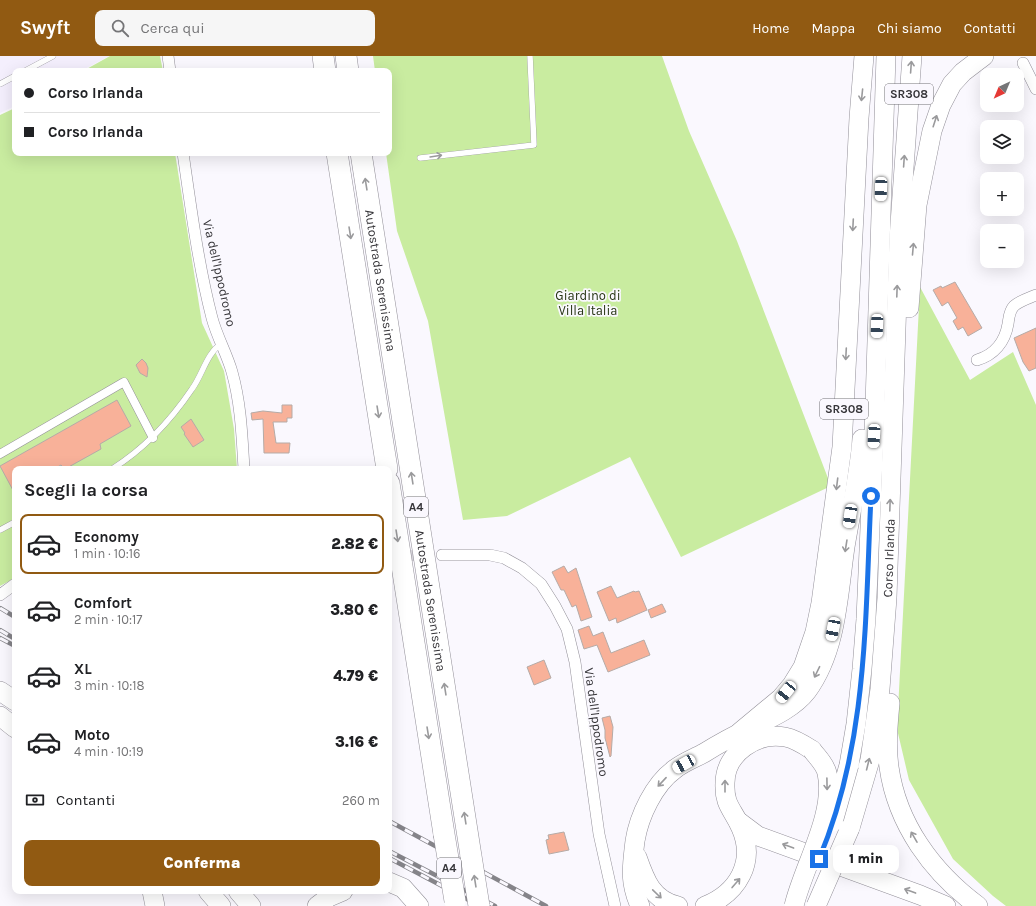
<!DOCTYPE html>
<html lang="it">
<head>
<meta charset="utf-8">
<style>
	:root { --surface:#fff; --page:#f6f6f6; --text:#202124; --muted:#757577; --line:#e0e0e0; --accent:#915a12 }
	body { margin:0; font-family:Karla,sans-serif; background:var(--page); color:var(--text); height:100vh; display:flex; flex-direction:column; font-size:15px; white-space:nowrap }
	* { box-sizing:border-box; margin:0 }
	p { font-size:13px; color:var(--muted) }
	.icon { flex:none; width:22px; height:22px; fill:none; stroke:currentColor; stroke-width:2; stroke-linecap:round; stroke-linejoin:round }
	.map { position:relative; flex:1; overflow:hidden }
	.sheet { position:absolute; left:12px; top:410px; width:380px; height:428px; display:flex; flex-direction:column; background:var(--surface); border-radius:8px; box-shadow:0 4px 16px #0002 }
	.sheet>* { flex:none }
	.hud { position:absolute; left:12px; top:12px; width:380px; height:88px; border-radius:8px; box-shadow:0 4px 16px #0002; display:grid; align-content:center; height:88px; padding:0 12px; background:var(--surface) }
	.needle { width:26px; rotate:224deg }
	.tools { position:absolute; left:980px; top:12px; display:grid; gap:8px }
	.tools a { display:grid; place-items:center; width:44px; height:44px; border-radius:8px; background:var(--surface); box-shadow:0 4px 16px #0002; font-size:20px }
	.end { position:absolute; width:18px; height:18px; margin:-9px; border:5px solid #1a73e8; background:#fff; box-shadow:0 0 0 2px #fff }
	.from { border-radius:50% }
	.bubble { position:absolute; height:28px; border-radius:8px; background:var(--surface); box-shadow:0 4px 16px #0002; font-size:13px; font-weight:800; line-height:28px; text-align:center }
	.car { position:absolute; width:12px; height:24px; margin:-12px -6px; border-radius:5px; box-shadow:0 0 3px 1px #0007; background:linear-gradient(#fff 24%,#345 0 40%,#fff 0 76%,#345 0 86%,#fff 0) }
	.hud b { display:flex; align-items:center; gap:14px; height:38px; font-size:15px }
	.hud b+b { border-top:1px solid var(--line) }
	.hud i { width:10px; height:10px; background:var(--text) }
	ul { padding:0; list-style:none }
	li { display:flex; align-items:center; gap:12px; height:60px; margin:0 8px 6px; padding:0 4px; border:2px solid transparent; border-radius:8px }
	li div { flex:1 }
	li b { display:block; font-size:15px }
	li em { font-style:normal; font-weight:800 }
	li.on { border-color:var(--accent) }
	li>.icon { width:36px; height:36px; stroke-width:1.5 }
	h2 { padding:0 12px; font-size:18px; line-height:48px }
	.pay { display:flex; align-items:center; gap:10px; height:44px; padding:0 12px; font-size:15px }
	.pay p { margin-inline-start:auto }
	.button { display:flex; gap:8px; margin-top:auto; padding:8px 12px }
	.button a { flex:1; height:46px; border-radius:8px; background:var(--accent); color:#fff; font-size:16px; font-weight:800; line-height:46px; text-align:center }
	header { display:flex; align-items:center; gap:24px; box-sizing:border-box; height:56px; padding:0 20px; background:var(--accent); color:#fff }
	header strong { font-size:19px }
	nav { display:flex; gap:22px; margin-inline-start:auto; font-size:14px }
	.search { width:280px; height:36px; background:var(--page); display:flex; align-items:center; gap:10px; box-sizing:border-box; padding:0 14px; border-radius:8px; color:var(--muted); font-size:15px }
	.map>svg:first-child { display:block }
	.built { fill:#f4effd }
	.green { fill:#c9eca0 }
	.building { fill:#f8b199; stroke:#b5aba7 }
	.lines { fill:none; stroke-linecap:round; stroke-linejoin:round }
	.minor-tunnel { stroke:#d3d1d7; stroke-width:11; stroke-dasharray:11 5.5; stroke-linecap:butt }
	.service-casing { stroke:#928f98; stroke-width:6 }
	.pedestrian-casing { stroke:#928f98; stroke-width:9 }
	.minor-casing { stroke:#928f98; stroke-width:12 }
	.trunk-casing { stroke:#928f98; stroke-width:20 }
	.motorway-casing { stroke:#928f98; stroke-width:22 }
	.service { stroke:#fff; stroke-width:5.5 }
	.pedestrian { stroke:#fff; stroke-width:8 }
	.minor { stroke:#fff; stroke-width:11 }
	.trunk { stroke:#fff; stroke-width:19 }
	.motorway { stroke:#fff; stroke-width:21 }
	.rail-casing { stroke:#858489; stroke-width:4.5 }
	.rail { stroke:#faf8fe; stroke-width:3; stroke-dasharray:9; stroke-linecap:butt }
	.trunk-bridge-casing { stroke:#928f98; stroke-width:20; stroke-linecap:butt }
	.motorway-bridge-casing { stroke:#928f98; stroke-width:22; stroke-linecap:butt }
	.trunk-bridge { stroke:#fff; stroke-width:19 }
	.motorway-bridge { stroke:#fff; stroke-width:21 }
	.oneway { stroke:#9a9a9c }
	.route { stroke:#1a73e8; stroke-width:5 }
	.labels { text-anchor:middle; stroke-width:3.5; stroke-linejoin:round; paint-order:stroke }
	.shield { fill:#faf8fe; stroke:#717074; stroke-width:1 }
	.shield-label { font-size:12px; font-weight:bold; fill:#363539 }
	.street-label { font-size:13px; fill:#363539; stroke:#faf8fe }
	.park-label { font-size:13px; fill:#273514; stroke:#faf8fe }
</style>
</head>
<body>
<header>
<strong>Swyft</strong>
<div class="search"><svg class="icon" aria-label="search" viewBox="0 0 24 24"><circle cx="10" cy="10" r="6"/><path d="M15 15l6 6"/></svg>Cerca qui</div>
<nav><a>Home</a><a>Mappa</a><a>Chi siamo</a><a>Contatti</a></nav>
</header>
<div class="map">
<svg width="1036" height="850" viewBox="0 0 1036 850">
	<rect width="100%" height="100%" fill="#faf8fe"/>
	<path class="built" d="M0,0H109L81,15H15V50L0,57Z"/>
	<path class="green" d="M110,0H160L163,15H83Z
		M373,0H662L689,75L737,185L831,430L681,501L630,401L507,460L463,464L428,265L397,175L386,97H389V15H375Z
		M15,52V97H175L202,267L224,315L234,373L237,413H15V522L0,530V59Z
		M920,231L970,324L1013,296L1036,349V850H1006L993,840L953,803L909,724L897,673Z"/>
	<path class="building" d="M955,226L982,272L968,280L963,271L958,274L953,265L957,262L948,246L942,250L933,234L941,230L942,232Z
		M1036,272V312L1029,315L1023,306L1014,282Z
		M142,303L146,307L148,312L147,321L140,317L136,309Z
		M117,344L131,370L100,388L101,393L65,413L61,409L54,413H15V438L0,410Z
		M282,349H292V362H287V366H273L276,387H290L289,397H264L263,363L252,364L251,357L263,355L282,357Z
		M191,363L204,384L193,391L184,378L185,377L181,371Z
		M564,510L568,517L576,512L592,561L581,565L576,549L572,551L564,534H561L552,516Z
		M611,530L617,542L634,535L635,536L639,535L647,554L617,567L616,562L609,565L597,536Z
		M662,548L666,556L651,562L648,554Z
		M589,570L593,580L603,576L611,597L644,584L650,599L608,616L597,589L584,593L578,574Z
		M544,604L551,622L534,629L527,611Z
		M610,660L613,671L611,700L610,701L605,682V674L602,662Z
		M564,776L569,794L549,798L546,784L549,783L548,779Z"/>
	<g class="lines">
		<path class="minor-tunnel" d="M389,500L442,499"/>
		<defs>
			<path id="service" d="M25,15L53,0
				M0,28L15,20
				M420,102L534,89L530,0
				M112,413C144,393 171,364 192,333C203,318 206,298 222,287
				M0,474L15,466"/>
			<path id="pedestrian" d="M0,398L124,326L153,382"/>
			<path id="minor" d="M168,0L170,15
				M1023,7L1036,33
				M183,97C191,152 198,208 212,262C217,281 227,298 232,316C241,348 242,380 244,413
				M977,304C994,299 1005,286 1008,268C1009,262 1009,255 1014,250C1019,245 1029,242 1036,239
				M442,499H490L504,502L522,512L541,528L555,550L567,573L575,606L599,778L615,850
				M0,539L15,528"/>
			<g id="trunk">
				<path d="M909,252L917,149L932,75L941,49L952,28L963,16L984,0"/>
				<path d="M0,635L15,645"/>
				<path d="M890,647C888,668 886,690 889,711C897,768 932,816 978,850"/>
				<path d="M0,660L15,672"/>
				<path d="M740,676L781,642L792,629L803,611L815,576L821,547L842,391L859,62L864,0"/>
				<path d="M849,709L856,668L862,613L866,563L874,380L886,0"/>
				<path d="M738,765L758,780L920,839L946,850"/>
				<path id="s1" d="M850,772L870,704L880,633L887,542L899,182L912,0"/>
				<path d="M637,801C645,824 652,844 678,850"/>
				<path d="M389,826L403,832L419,850"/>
				<path d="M152,835L155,850"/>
				<path d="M208,835L221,850"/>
				<path d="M238,835L251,850"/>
				<path d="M317,850L329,841L343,835"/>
				<path d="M640,850C629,825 632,811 635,785C639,760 654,728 675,713C684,706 695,702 704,697C720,687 735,679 752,671C771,662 794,652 807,635C837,594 838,539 845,491C851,455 859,419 862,383"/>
				<path d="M705,850C738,837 756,806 741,772C733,753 724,750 725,727C725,697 757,676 785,681C795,683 803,688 812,694"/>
			</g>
			<g id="motorway">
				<path d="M323,0L325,15"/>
				<path d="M346,0L348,15"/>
				<path d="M337,97L387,413"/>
				<path id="s2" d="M361,97L471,800"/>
				<path d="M389,427L444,778"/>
			</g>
		</defs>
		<use href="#service" class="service-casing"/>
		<use href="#pedestrian" class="pedestrian-casing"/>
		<use href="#minor" class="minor-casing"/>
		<use href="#trunk" class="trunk-casing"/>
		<use href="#motorway" class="motorway-casing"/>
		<use href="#service" class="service"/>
		<use href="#pedestrian" class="pedestrian"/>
		<use href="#minor" class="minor"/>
		<use href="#trunk" class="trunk"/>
		<use href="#motorway" class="motorway"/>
		<defs>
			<path id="rail" d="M0,552L15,561
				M0,574L15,583
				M0,582L15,590
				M389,765L546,850
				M389,795L495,850
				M389,802L480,850"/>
		</defs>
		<use href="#rail" class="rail-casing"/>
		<use href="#rail" class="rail"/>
		<defs>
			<path id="trunk-bridge" d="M833,766L849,709
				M794,850C803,811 836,758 827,717C825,708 817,701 812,694
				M816,850L850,772"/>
			<path id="motorway-bridge" d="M444,778L455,845
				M471,800L479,850"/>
		</defs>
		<use href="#trunk-bridge" class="trunk-bridge-casing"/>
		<use href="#motorway-bridge" class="motorway-bridge-casing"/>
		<use href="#trunk-bridge" class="trunk-bridge"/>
		<use href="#motorway-bridge" class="motorway-bridge"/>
	</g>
	<defs><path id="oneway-shaft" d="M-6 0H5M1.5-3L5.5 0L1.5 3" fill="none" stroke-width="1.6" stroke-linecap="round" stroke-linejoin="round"/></defs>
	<g class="oneway">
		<use href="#oneway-shaft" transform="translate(911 11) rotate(-86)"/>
		<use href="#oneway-shaft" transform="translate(862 39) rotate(96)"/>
		<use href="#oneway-shaft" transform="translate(935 65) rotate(-72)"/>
		<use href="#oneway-shaft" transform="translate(436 100) rotate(-9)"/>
		<use href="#oneway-shaft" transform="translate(904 105) rotate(-86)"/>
		<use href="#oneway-shaft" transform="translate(366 128) rotate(-99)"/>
		<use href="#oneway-shaft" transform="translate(853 169) rotate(93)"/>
		<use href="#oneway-shaft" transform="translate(350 177) rotate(81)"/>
		<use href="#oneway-shaft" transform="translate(913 193) rotate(-85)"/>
		<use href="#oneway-shaft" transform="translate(897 235) rotate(-88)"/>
		<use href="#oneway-shaft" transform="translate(846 298) rotate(93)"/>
		<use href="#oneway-shaft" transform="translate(378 356) rotate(81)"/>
		<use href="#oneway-shaft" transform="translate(412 422) rotate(-99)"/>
		<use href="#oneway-shaft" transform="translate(837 428) rotate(97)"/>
		<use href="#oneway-shaft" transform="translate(890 449) rotate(-88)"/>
		<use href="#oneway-shaft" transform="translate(397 480) rotate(81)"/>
		<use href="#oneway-shaft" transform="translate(846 490) rotate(99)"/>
		<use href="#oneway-shaft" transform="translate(817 616) rotate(116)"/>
		<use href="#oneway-shaft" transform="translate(445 633) rotate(-99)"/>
		<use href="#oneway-shaft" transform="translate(428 677) rotate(81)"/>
		<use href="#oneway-shaft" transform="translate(868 708) rotate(-76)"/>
		<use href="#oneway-shaft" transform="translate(662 726) rotate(133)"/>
		<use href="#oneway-shaft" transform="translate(827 728) rotate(89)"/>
		<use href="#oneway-shaft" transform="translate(725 730) rotate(-90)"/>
		<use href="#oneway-shaft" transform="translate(465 762) rotate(-99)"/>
		<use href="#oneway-shaft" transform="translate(914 781) rotate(-120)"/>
		<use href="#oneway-shaft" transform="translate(788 790) rotate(-160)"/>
		<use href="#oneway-shaft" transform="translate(475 825) rotate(-99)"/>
		<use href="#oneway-shaft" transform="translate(736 827) rotate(-49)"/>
		<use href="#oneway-shaft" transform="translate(910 835) rotate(-160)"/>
		<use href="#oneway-shaft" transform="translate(657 838) rotate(44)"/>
	</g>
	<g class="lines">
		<path class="route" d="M819,803C868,687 865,563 871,440"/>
	</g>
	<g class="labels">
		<g class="shield">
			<rect x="885" y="28" width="48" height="20" rx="3"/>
			<rect x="820" y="343" width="48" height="20" rx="3"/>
			<rect x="404" y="441" width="24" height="20" rx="3"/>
			<rect x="437" y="802" width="24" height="20" rx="3"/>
		</g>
		<g class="shield-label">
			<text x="909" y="42">SR308</text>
			<text x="844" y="357">SR308</text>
			<text x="416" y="455">A4</text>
			<text x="449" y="816">A4</text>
		</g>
		<g class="street-label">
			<text transform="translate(220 217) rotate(77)" y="5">Via dell'Ippodromo</text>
			<text dy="5" stroke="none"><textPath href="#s2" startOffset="129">Autostrada Serenissima</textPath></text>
			<text dy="5" stroke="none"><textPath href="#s1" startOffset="274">Corso Irlanda</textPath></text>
			<text dy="5" stroke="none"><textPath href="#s2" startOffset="453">Autostrada Serenissima</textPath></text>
			<text transform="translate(597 666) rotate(82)" y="5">Via dell'Ippodromo</text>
		</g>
		<g class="park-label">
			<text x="588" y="244">Giardino di<tspan x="588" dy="15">Villa Italia</tspan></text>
		</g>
	</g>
</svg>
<div class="tools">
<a><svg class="needle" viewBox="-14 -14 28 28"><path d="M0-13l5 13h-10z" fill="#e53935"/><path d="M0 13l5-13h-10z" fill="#757577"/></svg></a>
<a><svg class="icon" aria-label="layers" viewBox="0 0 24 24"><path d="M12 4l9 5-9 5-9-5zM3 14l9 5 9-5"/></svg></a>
<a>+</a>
<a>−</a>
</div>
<i class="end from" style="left:871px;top:440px"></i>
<i class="end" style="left:819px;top:803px"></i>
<div class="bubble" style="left:833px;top:789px;width:66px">1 min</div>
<i class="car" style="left:881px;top:133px;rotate:182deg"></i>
<i class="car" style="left:877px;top:270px;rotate:182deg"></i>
<i class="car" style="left:874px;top:380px;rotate:183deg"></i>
<i class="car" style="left:850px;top:460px;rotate:189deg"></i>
<i class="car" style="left:833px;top:573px;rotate:191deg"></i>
<i class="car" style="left:786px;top:636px;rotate:219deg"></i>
<i class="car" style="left:684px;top:708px;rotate:241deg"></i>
<div class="hud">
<b><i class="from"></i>Corso Irlanda</b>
<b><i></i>Corso Irlanda</b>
</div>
<section class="sheet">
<h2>Scegli la corsa</h2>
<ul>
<li class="on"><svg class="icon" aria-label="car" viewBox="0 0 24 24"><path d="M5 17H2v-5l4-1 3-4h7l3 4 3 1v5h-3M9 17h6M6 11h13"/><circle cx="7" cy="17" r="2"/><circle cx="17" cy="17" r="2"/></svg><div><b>Economy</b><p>1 min · 10:16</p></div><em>2.82 €</em></li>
<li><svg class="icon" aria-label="car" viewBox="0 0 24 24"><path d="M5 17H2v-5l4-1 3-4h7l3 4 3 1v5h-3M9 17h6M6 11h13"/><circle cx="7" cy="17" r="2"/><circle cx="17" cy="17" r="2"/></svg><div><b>Comfort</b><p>2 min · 10:17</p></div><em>3.80 €</em></li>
<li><svg class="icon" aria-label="car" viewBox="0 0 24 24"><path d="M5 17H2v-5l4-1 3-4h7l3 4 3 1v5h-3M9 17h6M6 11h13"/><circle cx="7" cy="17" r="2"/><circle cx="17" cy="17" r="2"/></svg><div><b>XL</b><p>3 min · 10:18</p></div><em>4.79 €</em></li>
<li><svg class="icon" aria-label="car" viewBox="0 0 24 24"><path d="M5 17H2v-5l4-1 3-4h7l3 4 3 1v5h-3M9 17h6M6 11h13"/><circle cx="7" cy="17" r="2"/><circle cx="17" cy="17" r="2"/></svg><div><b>Moto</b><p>4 min · 10:19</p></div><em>3.16 €</em></li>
</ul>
<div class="pay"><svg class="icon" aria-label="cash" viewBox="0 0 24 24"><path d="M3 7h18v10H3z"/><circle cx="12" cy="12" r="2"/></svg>Contanti<p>260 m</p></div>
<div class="button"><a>Conferma</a></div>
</section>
</div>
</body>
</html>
